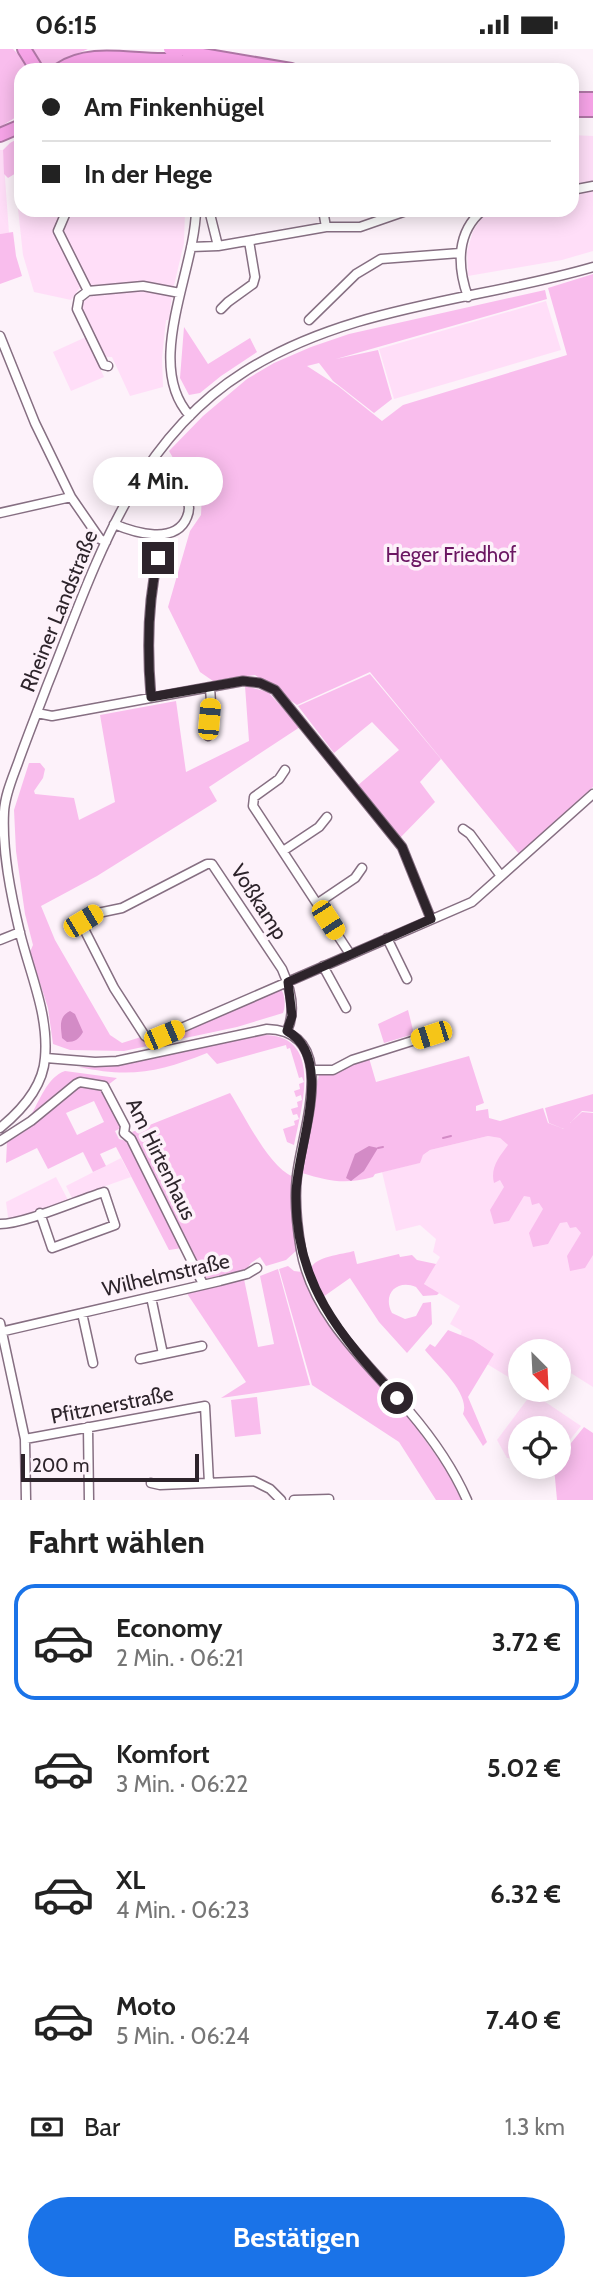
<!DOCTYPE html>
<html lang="de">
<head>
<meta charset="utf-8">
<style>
	:root { --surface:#fff; --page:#f2f2f2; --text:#222; --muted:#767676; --line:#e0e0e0; --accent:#1a73e8 }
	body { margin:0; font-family:Cabin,sans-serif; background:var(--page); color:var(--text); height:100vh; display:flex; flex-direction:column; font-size:26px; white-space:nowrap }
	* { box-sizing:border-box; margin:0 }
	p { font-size:23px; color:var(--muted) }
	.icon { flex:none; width:38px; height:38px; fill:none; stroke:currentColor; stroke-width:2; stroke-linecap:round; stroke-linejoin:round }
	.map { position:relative; height:1451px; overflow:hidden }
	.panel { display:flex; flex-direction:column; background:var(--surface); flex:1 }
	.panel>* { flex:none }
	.top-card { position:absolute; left:14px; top:14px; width:565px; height:154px; border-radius:21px; box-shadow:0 4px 18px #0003; display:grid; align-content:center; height:154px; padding:0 28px; background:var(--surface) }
	.needle { width:46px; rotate:156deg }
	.tools { position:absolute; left:508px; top:1290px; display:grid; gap:14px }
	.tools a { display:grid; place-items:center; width:63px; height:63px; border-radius:50%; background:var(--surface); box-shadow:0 4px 18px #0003; font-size:35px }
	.scale { position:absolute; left:21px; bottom:18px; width:178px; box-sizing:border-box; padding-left:7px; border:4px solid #2d242b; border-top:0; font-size:19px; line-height:24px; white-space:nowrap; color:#2d242b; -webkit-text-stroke:5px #fdf2fa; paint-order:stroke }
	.end { position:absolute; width:32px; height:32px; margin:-16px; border:9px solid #2d242b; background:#fff; box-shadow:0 0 0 4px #fff }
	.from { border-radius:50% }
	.bubble { position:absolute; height:49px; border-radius:24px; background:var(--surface); box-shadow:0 4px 18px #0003; font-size:23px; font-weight:700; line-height:49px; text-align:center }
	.car { position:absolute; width:21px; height:42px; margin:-21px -10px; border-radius:9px; box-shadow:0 0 5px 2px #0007; background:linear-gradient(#f5c518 24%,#345 0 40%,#f5c518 0 76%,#345 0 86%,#f5c518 0) }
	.top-card b { display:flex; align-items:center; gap:24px; height:66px; font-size:26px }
	.top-card b+b { border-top:2px solid var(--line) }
	.top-card i { width:18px; height:18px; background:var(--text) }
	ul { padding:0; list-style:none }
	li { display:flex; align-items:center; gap:21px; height:116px; margin:0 14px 10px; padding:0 14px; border:4px solid transparent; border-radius:21px }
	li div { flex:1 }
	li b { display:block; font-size:26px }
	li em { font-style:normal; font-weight:700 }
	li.current { border-color:var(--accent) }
	li>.icon { width:63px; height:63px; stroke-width:1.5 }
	h2 { padding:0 28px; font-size:32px; line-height:84px }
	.pay { display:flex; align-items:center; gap:18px; height:77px; padding:0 28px; font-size:26px }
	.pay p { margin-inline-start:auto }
	.primary-button { display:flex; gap:14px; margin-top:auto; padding:14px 28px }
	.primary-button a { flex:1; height:80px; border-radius:42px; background:var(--accent); color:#fff; font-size:28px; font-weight:700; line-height:80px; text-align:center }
	.status { display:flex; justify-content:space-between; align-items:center; height:49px; padding:0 35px; background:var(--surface); direction:ltr }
	.status svg { height:19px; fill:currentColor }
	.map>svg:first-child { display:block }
	.built { fill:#ffdef8 }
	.green { fill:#f9bded; fill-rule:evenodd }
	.water { fill:#d38bc6 }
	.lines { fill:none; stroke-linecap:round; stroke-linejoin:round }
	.stream { stroke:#d38bc6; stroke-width:2 }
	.minor-casing { stroke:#866f82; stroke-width:11 }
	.highway-casing { stroke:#b077a6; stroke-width:16 }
	.minor { stroke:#fff; stroke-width:8 }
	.highway { stroke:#f7a4e8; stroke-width:12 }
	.highway-bridge-casing { stroke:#b077a6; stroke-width:16; stroke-linecap:butt }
	.highway-bridge { stroke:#f7a4e8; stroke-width:12 }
	.route { stroke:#2d242b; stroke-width:9 }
	.labels { text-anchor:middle; stroke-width:7; stroke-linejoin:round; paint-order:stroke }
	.park-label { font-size:21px; fill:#6b1762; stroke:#fdf2fa }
	.street-label { font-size:21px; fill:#2d242b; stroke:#fdf2fa }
</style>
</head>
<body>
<div class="status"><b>06:15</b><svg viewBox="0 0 49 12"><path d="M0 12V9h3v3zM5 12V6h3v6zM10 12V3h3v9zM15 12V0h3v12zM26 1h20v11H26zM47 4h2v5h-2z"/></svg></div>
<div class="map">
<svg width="593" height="1451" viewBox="0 0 593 1451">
	<rect width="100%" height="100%" fill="#fdf2fa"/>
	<path class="built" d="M572,86L593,87V202L562,211L468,227L467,203L473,182L483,167L491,161H572Z
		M0,101H3L9,184L0,185Z
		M21,125V161H185L184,194L172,245L169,271H166L162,309L163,338L130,347L112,308H104L81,260V254L92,247L108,246L107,235L81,237L71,251L34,243L23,206L15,132Z
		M546,252L561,301L394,350L379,300Z
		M86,288L104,328L71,342L53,303Z
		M488,1087L500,1089L593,1169V1338L558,1316V1302H520V1335L487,1315L494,1305L473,1291L460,1287L462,1282L450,1275L460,1257L424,1235L440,1208L433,1203L436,1190L420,1176L396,1182L382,1123L419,1114L423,1106L430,1101Z
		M121,1109L131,1128L72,1149L66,1137Z
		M56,1128L68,1151L14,1170L8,1168L6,1153Z
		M532,1344L581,1377L558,1406V1379H520V1410L507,1409L497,1391Z"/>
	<path class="green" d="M0,0H13L25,12L30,21H21V65L0,78Z
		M31,0H88L67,9L54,21H42Z
		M21,88V121L8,129L4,125L3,101L10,94Z
		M13,183L16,207L22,227L0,235V185Z
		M593,225V738L519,805L370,623L297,656L255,626L213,632L200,623L168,558L190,482L201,466L202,445L189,436L169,402L203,367L247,330L274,314L311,298L349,285L545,241L547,250L336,310L378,301L392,350L374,364L333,332L319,314L307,317L338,337L382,372L403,356L567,306L548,239Z
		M184,278L208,315L250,289L257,303L221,327L200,344L189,346L180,329Z
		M370,625L441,710L420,733L435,753L399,790L357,737L399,701L372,673L334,704L298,657Z
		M245,637L268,643L300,678L209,738L217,752L97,827L41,857L55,891L110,986L122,994L141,988L146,994L153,995L280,939C285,944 286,957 283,964L237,978L124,1002L70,1001L53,995L48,959L30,903L33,896L25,865L16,802L14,761L29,714H40L45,720L43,729L34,742L35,745L74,749L79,771L115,753L100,666L176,652L186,723L249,692Z
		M408,961L414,985L384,994L378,975Z
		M266,986C324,988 301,1060 294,1096L287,1093L283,1080L295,1076L294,1072L299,1070L297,1065L293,1066L291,1060L298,1058L297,1053L302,1051L301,1046L296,1048L294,1042L300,1040L299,1035L304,1033L302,1028L299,1029L290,999L287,1000L286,996L217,1015L207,1004C160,1023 130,1029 79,1018L118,1016L228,992Z
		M469,1007L484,1054L476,1057V1062L488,1060L489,1069L500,1072L543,1059L548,1074L564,1080L549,1074L545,1059L593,1045V1063L582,1062L570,1074L582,1063L593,1064V1206L585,1219L570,1222L567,1207L581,1184L576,1178L570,1179L567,1173L560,1174L548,1195L533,1198L529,1184L543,1160L539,1154L532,1156L530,1148L524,1147L509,1172L494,1175L490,1161L504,1138L500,1131L494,1134C490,1119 499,1108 508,1096L500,1089L488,1087L430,1101L423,1106L420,1114L375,1125L373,1128C344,1136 329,1132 302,1124L300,1122L319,1025L335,1024L369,1009L376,1033Z
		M65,1022L117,1029L108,1036L75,1030L30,1068C39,1053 47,1028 65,1022Z
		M81,1035L102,1038L121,1079L115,1082L119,1090L130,1093L182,1199L169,1201L116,1098L100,1105L106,1117L93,1123L83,1103L48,1120L37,1099L6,1114L7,1093L25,1082ZM94,1052L104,1073L77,1086L66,1064Z
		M230,1044C245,1067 268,1117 293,1128L292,1167L297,1201L286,1211L266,1217L260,1208L251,1214L246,1221L204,1230L132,1083Z
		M354,1202L357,1215L399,1205L400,1208L412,1206L417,1211L436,1215L424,1235L439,1244L437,1246L423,1247L416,1238C397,1230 382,1245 392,1264L405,1270L416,1267L423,1254L431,1253L432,1275L407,1304L379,1273L350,1229L323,1248C320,1240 312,1230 311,1222C310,1208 344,1205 354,1202Z
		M288,1217L294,1222L302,1223L322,1267L416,1378L445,1419L462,1451H436L399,1393L312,1336L279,1220Z
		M278,1220L310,1336L221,1349L246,1333L186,1243L244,1230L258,1298L274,1295L260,1227Z
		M448,1281L473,1291L494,1305L468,1348L487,1393L483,1397L463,1365C471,1345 437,1316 425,1301L430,1295L435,1298Z
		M257,1348L261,1385L235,1388L231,1351Z
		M584,1378L593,1384V1451H557L554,1418H558V1410Z"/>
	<path class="water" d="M70,962L75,965L83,983C79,990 75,993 67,993L62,989C61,978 58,968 70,962Z
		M369,1097L378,1099L364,1122L351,1132L346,1129L355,1105Z"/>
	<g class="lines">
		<path class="stream" d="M443,1089L451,1087
			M378,1099L383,1098"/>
		<defs>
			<path id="minor" d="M572,141L593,137
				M67,161L58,182L88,242L143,237L180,244
				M209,161L218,197
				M323,161L326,178
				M191,198L218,197L326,178H360L409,161
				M88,242L79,249L77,260L104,316L108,317
				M468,248C457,217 456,183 483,161
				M221,260L228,253L253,235L255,228L249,192
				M309,271L356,225L381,210L460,204
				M0,287L35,374L71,448L100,490L106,493
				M190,367C143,316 195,222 196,161
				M0,464L71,448
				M114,475C135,484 176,496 187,468C190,461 189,453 186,447C178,434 158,426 146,419
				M151,648C147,601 147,555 158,509
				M37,664L52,667L243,632L260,634L275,641L402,798L431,870
				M208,687L211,654L210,638
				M285,721L279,730L254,748L253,757L350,905
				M463,780L470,785L501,827
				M283,802L319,778L327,768
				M318,854L355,829L362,819
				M387,889L407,930
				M0,891L20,883
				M323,917L346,959
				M287,982C296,962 291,940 282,920L212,815H207L122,859L98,864L83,872V878L114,939L145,987L151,991L156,990L472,853L593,745
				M46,1009L95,1013L117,1012L267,980C342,982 301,1084 297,1127C294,1151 297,1177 301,1201C312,1266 368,1315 409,1362C432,1389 453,1419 467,1451
				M312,1021H333L352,1011L431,986
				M0,1079C22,1061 43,1038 45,1009C49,966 30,925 20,884C11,846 2,803 4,763C5,745 13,728 19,711C28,686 38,661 47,637C94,520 131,394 244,323C349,256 477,252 593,218
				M0,1092L31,1072L76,1035L80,1033L104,1037L125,1077L124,1084L131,1090L203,1235
				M0,1175C24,1175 78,1151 104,1143L115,1176L52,1199L40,1164
				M151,1248L163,1305
				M82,1264L93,1314
				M0,1274L25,1390L26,1451
				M0,1283L220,1232L247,1225L257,1219
				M140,1310L202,1297
				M88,1378L89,1451
				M25,1390L205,1357L209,1434
				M151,1434L160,1436L254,1432L270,1440L281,1451
				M294,1451L329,1450"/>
			<path id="highway" d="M24,0L37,21
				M179,2L291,21
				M182,13L226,21
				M59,21C90,0 129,12 167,11
				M572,50H593
				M572,61H593
				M0,86L21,77"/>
		</defs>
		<use href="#minor" class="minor-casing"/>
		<use href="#highway" class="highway-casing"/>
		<use href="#minor" class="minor"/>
		<use href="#highway" class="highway"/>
		<defs>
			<path id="highway-bridge" d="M170,0L179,2
				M167,11L182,13"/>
		</defs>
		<use href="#highway-bridge" class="highway-bridge-casing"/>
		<use href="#highway-bridge" class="highway-bridge"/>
	</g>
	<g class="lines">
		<path class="route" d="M158,509C147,555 147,601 151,648L243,632L260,634L275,641L402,798L431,870L288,933L292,967L287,982C336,1009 297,1099 296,1144C294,1234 340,1286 397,1349"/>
	</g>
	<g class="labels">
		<g class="park-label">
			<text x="451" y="513">Heger Friedhof</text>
		</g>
		<g class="street-label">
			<text transform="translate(59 562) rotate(-68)" y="7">Rheiner Landstraße</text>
			<text transform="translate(259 853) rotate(57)" y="7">Voßkamp</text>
			<text transform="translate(161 1110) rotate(64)" y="7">Am Hirtenhaus</text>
			<text transform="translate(166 1226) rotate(-13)" y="7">Wilhelmstraße</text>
			<text transform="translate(112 1356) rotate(-11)" y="7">Pfitznerstraße</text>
		</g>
	</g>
</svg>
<div class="tools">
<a><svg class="needle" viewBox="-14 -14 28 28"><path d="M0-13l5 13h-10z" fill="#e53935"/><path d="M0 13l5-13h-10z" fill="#767676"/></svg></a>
<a><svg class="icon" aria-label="locate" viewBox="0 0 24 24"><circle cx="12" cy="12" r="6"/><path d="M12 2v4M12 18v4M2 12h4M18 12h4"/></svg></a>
</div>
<div class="scale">200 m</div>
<i class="end from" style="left:397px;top:1349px"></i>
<i class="end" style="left:158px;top:509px"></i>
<div class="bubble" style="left:93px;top:408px;width:130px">4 Min.</div>
<i class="car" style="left:209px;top:670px;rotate:5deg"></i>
<i class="car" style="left:328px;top:871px;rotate:147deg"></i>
<i class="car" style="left:83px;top:872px;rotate:59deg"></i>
<i class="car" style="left:164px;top:986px;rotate:67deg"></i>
<i class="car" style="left:431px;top:986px;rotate:252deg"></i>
<div class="top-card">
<b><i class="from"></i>Am Finkenhügel</b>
<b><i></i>In der Hege</b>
</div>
</div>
<section class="panel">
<h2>Fahrt wählen</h2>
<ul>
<li class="current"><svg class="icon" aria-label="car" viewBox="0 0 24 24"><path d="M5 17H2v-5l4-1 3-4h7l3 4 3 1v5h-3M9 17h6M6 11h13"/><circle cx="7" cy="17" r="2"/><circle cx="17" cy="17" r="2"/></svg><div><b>Economy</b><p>2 Min. · 06:21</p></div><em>3.72 €</em></li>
<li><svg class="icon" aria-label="car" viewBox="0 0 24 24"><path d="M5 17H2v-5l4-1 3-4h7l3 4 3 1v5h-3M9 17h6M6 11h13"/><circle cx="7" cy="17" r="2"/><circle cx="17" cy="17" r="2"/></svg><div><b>Komfort</b><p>3 Min. · 06:22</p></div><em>5.02 €</em></li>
<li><svg class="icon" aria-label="car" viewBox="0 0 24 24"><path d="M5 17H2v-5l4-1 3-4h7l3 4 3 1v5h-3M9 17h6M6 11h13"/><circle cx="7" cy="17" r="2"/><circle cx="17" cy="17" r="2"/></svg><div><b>XL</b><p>4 Min. · 06:23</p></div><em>6.32 €</em></li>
<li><svg class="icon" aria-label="car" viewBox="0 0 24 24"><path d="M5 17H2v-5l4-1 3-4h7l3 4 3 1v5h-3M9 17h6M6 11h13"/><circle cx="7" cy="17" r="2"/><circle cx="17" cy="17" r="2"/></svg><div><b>Moto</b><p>5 Min. · 06:24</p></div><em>7.40 €</em></li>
</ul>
<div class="pay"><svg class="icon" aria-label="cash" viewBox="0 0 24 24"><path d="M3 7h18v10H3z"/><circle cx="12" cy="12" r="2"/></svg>Bar<p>1.3 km</p></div>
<div class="primary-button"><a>Bestätigen</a></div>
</section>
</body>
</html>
